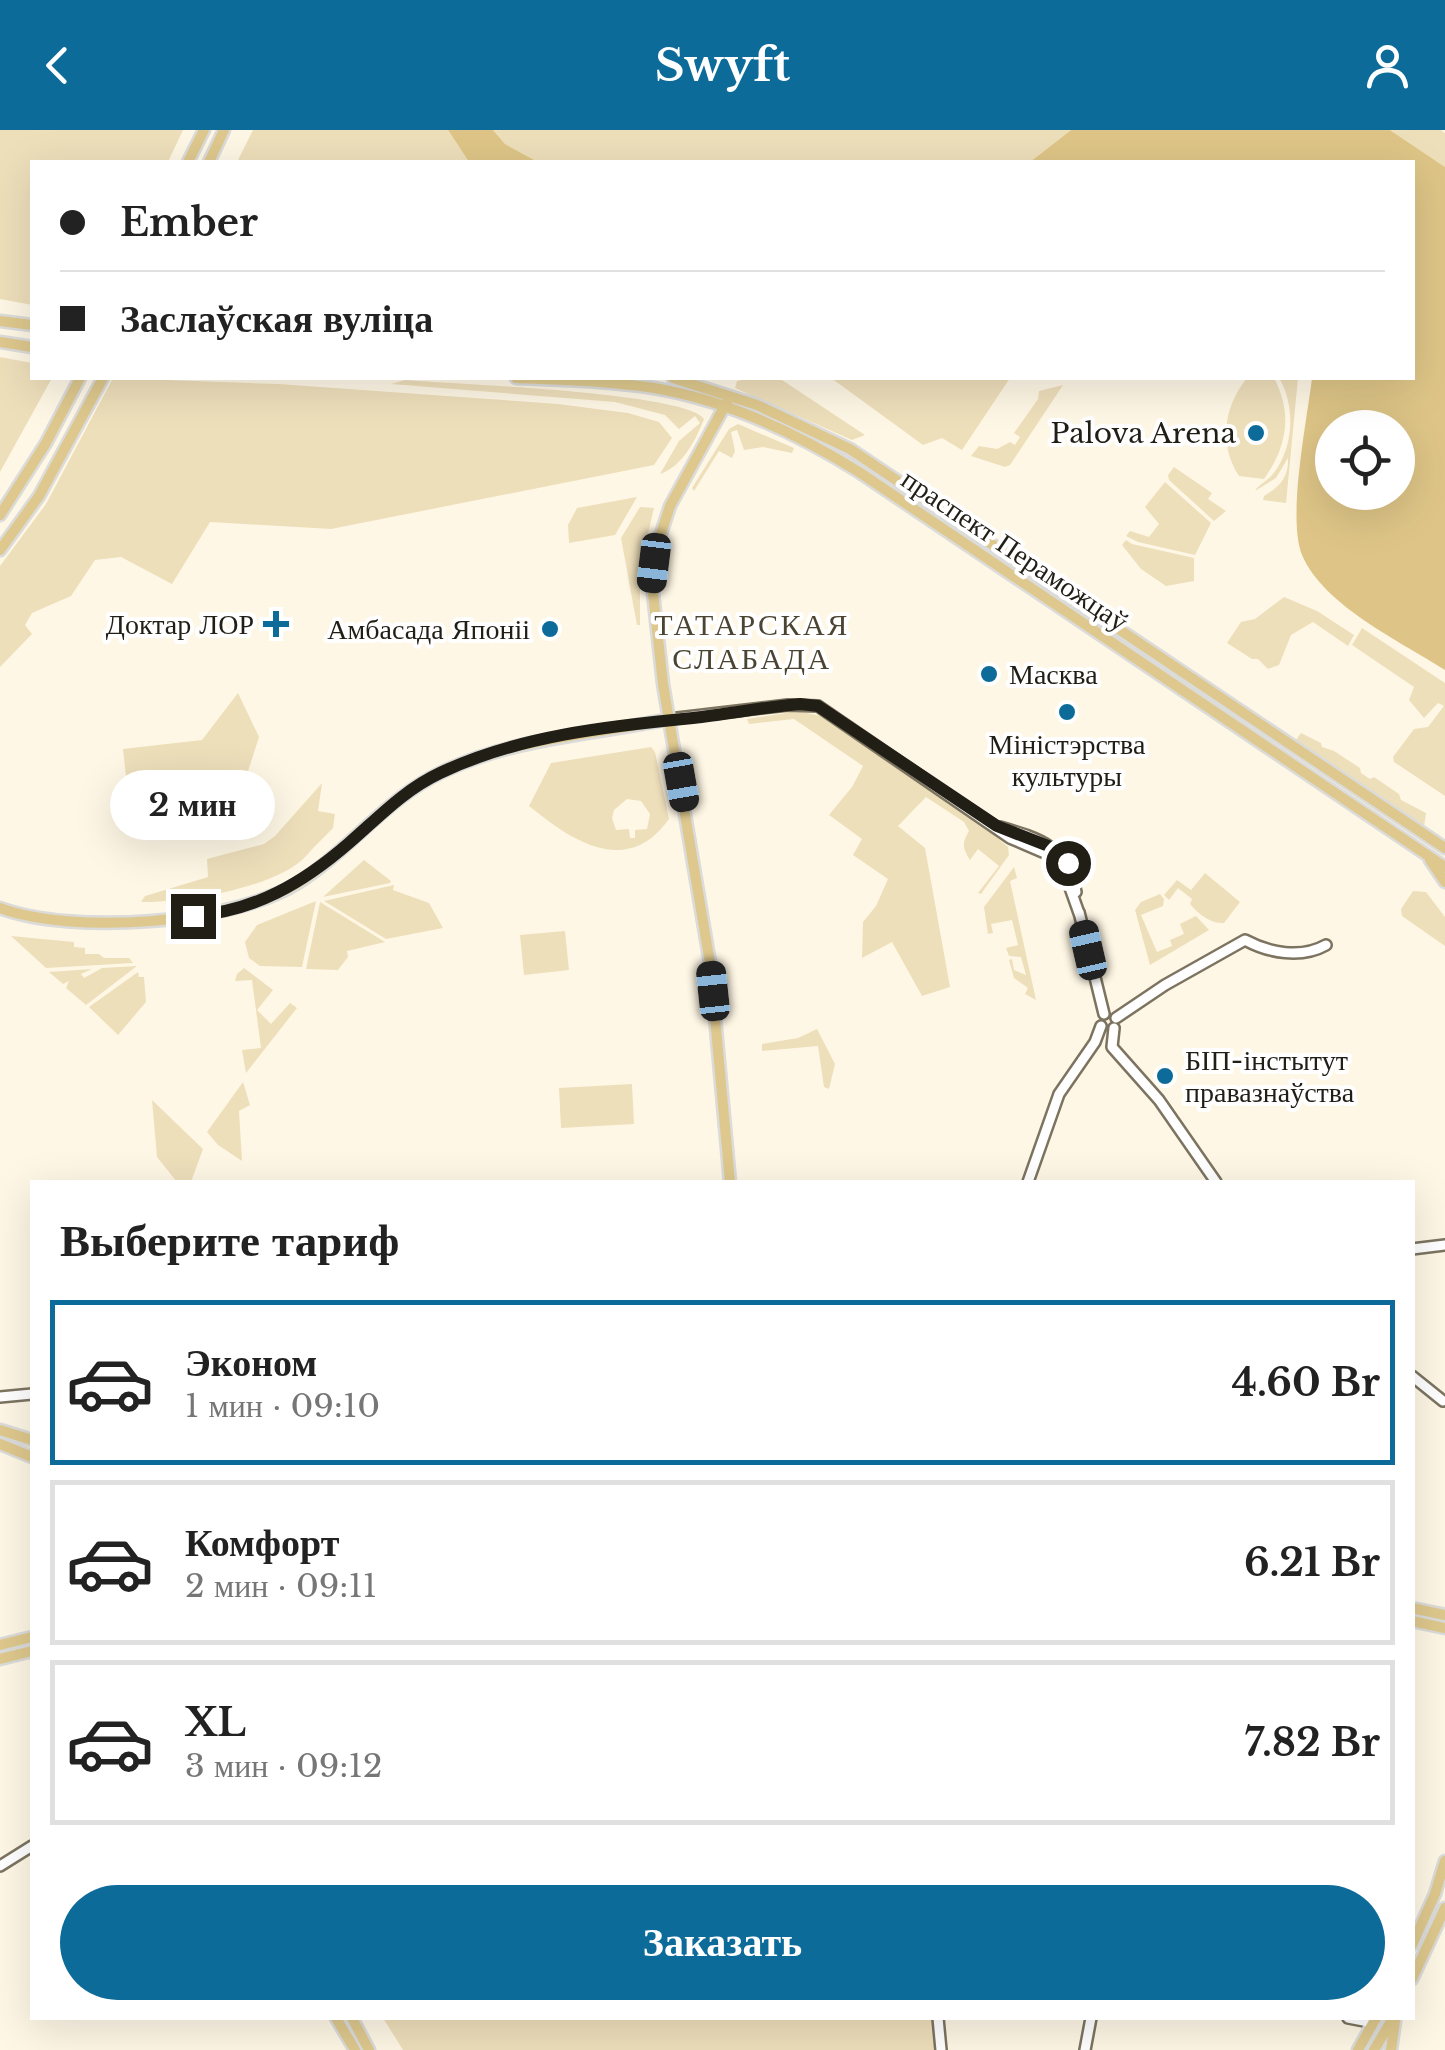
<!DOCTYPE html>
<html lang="ru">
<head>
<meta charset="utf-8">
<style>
	:root { --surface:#fff; --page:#f6f6f6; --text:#222; --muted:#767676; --line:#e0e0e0; --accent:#0d6b9a }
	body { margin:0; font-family:"Libre Baskerville",serif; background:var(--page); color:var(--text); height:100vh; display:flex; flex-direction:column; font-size:38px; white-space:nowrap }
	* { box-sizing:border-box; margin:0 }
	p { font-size:32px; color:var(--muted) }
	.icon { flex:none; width:55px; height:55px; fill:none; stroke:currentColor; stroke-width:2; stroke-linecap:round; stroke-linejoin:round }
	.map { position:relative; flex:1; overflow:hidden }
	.side { position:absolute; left:30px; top:1050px; width:1385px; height:840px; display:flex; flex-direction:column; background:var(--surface); border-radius:0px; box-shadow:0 10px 40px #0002 }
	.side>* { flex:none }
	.top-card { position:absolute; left:30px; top:30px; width:1385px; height:220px; border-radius:0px; box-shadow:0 10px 40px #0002; display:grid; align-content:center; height:220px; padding:0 30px; background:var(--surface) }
	.buttons { position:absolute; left:1315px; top:280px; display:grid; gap:20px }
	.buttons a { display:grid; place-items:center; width:100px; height:100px; border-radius:50%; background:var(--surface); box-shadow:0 10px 40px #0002; font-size:50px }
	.end { position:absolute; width:45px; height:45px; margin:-22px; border:12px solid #211e16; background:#fff; box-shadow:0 0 0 5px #fff }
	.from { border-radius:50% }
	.bubble { position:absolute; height:70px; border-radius:35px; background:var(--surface); box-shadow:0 10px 40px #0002; font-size:32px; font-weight:700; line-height:70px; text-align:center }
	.car { position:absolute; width:30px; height:60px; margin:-30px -15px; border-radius:12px; box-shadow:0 0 8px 2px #0007; background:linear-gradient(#222 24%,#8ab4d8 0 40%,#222 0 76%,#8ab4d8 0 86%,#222 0) }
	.top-card b { display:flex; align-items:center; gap:35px; height:95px; font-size:38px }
	.top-card b+b { border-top:2px solid var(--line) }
	.top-card i { width:25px; height:25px; background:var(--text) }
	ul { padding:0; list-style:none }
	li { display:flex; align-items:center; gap:30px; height:165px; margin:0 20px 15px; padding:0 10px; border:5px solid var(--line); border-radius:0px }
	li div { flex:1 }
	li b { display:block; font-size:38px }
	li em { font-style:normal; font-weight:700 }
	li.on { border-color:var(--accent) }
	li>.icon { width:90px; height:90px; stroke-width:1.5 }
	h2 { padding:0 30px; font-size:45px; line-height:120px }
	.action { display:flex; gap:20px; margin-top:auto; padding:20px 30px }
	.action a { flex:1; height:115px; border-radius:60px; background:var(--accent); color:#fff; font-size:40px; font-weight:700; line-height:115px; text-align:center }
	header { display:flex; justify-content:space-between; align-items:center; height:130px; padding:0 30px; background:var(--accent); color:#fff; font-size:45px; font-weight:700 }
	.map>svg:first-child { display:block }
	.green { fill:#eedfbb; fill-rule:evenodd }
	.water { fill:#dec587; fill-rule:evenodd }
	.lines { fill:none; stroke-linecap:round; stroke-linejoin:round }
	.minor-casing { stroke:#7c7460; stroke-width:14 }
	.major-casing { stroke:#dbdbda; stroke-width:15 }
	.minor { stroke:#fff; stroke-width:9 }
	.major { stroke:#dec88d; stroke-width:10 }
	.route { stroke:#211e16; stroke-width:12 }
	.poi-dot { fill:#0d6b9a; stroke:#fff; stroke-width:4 }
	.labels { text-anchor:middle; stroke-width:8; stroke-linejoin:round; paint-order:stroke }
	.poi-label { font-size:28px; fill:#211e16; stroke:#fff; text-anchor:end }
	.street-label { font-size:28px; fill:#211e16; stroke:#fff }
	.neighbourhood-label { font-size:30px; letter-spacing:2.5px; fill:#4c4432; stroke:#fff }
</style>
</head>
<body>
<header><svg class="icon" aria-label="back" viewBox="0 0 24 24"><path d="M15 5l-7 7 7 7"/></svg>Swyft<svg class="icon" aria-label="person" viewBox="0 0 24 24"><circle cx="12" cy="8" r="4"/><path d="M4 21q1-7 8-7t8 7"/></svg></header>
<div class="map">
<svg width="1445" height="1920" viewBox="0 0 1445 1920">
	<rect width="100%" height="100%" fill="#fff7e5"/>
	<path class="green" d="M0,0H183L168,32H32V175L0,169Z
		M253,0H448L469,32H237Z
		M493,0H1071L1030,32H538L505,14Z
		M1390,0H1441L1445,3V37Z
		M0,227L32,233V248H52L0,342Z
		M113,248L278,254L558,274L628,283L659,292L672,308L654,335L331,399L210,392L172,454L121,427L95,430L71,466L32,483L25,495L32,504L0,537V436L46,374Z
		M753,248H779L865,305L852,310L735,258L737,251Z
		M831,248H1010L962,320L942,308L923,315Z
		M1247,248H1274C1293,284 1287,317 1264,349L1239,346C1218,314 1224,276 1247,248Z
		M1279,248H1298L1286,373L1263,370L1264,366C1280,357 1289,346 1288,328L1276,348L1255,361C1259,354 1266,352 1272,345C1294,319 1296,276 1279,248Z
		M405,250C449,254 686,262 704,289C696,310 682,337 660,344L679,311L700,293L695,286L679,299L665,285L615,272L391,254Z
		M1063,255L1010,335L1005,337L971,326L979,316L997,319L1010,312L1015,315L1020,307L1014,303L1038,269L1039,261Z
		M738,294L794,318L792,323L763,317L744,320L737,300L731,302L735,321L732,328L719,321L694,361L692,358L729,299Z
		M1174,337L1212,363L1208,369L1226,381L1214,391L1169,350L1168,345Z
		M1165,352L1211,393L1195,425L1138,412L1126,406L1130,401L1149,407L1159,394L1145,377Z
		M637,367L615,405L569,413L568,395L577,378Z
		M640,377L654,378L640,438V495H637L621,408Z
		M1126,410L1132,414L1194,428V451L1166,456L1141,439L1122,415Z
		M1284,467L1317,481L1354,505L1348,516L1313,492L1291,505L1279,535L1268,539L1258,529H1252L1227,513L1241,492L1255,489Z
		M1362,498L1445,553V666L1394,632L1393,627L1414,599L1428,597L1444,576L1438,573L1424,588L1409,570L1414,557L1352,515Z
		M238,563L259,607L243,657L153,670L126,647L123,619L202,610Z
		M798,581L821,586L987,699L1008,717L1009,725L981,764L978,763L999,736L978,719L970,730C962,717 962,713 969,701L964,692L926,667L898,696L925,718L950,857L922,866L892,812L862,828L863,792L876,776L888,749L853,725L862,709L829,685L852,657L863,636L794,589L749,594L747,589Z
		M1301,603L1321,613L1322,617L1334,621L1360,638L1361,643L1370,649L1374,647L1399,664L1401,670L1426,683L1424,697L1296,610Z
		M651,617L655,622L669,689C627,748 572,711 529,676L551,633ZM627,669L641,671L650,684L647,699L635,700V708H630L629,699L616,700L612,688L614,680Z
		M322,653L318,681L335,684L333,698C324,707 314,717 307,725C278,758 183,773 141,772L145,766L208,747L207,729L264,714L275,706Z
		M364,730L391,751L390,753L323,767Z
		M1014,737L1017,748L1010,751L1036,870L1025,864L1028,858L1014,848L1009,830L1012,829L1014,840L1026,845L1021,827L1009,826L1006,818L1018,815L1012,790L991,794L993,803L988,804L984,777Z
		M1205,743L1240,772L1224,793C1211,794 1198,784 1190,774L1192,769L1178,758L1169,770L1164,765L1177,750L1191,760Z
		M394,755L393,760L429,773L443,798L386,809L324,771Z
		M1413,761L1426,762L1445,787V816L1402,786L1401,779Z
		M1160,764L1164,769L1163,776L1141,785L1157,822L1172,816L1170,810L1184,804L1180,794L1196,786L1209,800L1150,835L1135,780L1141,772Z
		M316,771L302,837L260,836L249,828L245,812L257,795Z
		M320,772L385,812L347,821L348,827L338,840L306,839Z
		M565,801L569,840L524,845L520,805Z
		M11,806L74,812V817L85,818V824H99L104,828H129L133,833L46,838Z
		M137,836L86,875L66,858L69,851L63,854L49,842L92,839L81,844L84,848L102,838Z
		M244,838L273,860L257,880L271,894L290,873L297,878L246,943L242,920L261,918L252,850L235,851L237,844Z
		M138,842L139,847H144L146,872L118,905L89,877Z
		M817,899L835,934L829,959L824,957L818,916L762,921V914L798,908Z
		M243,952L250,975L239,981L242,1031L218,1015L207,1002Z
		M632,954L634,994L561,998L559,958Z
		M152,970L203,1019L191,1052H177L157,1027Z
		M383,1888H934L937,1920H403Z"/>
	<path class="water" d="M448,0H493L505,14L538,32H469Z
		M1071,0H1390L1445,37V540C1400,511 1324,476 1302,425C1287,388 1307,290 1312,248H1412V32H1030ZM1332,298H1398V362H1332Z"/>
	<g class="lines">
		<defs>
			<path id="minor" d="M669,589L788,575L818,576L1010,708L1052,726L1063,738L1080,786
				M1000,697C1041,709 1068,717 1076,762
				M1079,782L1104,884
				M1116,888L1165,855L1245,810C1269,823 1301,829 1326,815
				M1114,898L1112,917L1159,970L1216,1052
				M1028,1052L1059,964L1095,912L1101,896
				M1412,1119L1445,1115
				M1412,1246L1443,1271
				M0,1267L32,1264
				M0,1736L32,1716
				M938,1888L941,1920
				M1348,1888L1374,1893
				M1085,1920L1091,1888"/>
			<path id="major" d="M188,32L204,0
				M209,32L224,0
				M0,191L32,195
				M0,212L32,217
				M516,248C562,250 609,251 654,258C726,270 798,304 859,342L1445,737
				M673,248L757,275L850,319L1445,718
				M728,270L670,376L659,410L652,454L663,554L710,833L730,1052
				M0,385L46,313L80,248
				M0,420L39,366L103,248
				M1430,730L1445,752
				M0,778C72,805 230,794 296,754C348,722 384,670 440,643C512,608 591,605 669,589
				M0,1300L32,1310
				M0,1314L32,1327
				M1412,1478L1445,1485
				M1412,1491L1445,1498
				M0,1515L32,1507
				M0,1529L32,1521
				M1412,1815L1435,1764L1445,1731
				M1412,1849L1445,1778
				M336,1888L355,1920
				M352,1888L369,1920
				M1358,1920L1376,1888
				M1374,1920L1393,1888
				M1391,1920L1395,1891"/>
		</defs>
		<use href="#minor" class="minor-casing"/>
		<use href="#major" class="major-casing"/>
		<use href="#minor" class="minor"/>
		<use href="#major" class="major"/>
	</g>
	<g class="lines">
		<path class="route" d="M193,786C255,781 303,753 349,713C379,687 404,660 440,643C517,606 609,596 693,588C729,584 764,577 800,574L818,576L997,696L1056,719L1068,733"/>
	</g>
	<g class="poi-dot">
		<circle cx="1256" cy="303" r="10"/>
		<path d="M271 479h10v10h10v10h-10v10h-10v-10h-10v-10h10z"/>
		<circle cx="550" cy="499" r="10"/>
		<circle cx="989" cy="544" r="10"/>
		<circle cx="1067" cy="582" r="10"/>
		<circle cx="1165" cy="946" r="10"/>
	</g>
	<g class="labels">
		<g class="poi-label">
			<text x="1236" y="313">Palova Arena</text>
			<text x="254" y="504">Доктар ЛОР</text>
			<text x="530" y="509">Амбасада Японіі</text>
			<text x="1009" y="554" text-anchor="start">Масква</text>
			<text x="1067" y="624" text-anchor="middle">Міністэрства<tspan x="1067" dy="32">культуры</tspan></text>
			<text x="1185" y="940" text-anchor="start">БІП-інстытут<tspan x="1185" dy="32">правазнаўства</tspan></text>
		</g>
		<g class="street-label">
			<text transform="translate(1015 420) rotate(34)" y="10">праспект Пераможцаў</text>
		</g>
		<g class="neighbourhood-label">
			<text x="752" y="505">ТАТАРСКАЯ<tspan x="752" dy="34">СЛАБАДА</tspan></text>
		</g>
	</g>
</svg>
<div class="buttons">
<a><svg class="icon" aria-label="locate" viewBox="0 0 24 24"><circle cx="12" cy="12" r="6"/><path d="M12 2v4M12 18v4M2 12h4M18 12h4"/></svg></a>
</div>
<i class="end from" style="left:1068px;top:733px"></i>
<i class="end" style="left:193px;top:786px"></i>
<div class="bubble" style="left:110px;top:640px;width:165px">2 мин</div>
<i class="car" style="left:654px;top:433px;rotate:187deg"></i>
<i class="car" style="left:681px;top:652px;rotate:170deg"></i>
<i class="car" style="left:1088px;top:820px;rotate:347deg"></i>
<i class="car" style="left:713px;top:861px;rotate:354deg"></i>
<div class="top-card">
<b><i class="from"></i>Ember</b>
<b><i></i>Заслаўская вуліца</b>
</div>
<section class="side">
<h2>Выберите тариф</h2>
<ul>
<li class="on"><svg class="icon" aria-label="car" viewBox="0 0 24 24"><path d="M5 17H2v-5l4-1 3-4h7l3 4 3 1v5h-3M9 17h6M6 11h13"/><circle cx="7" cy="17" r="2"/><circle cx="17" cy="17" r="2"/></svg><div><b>Эконом</b><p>1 мин · 09:10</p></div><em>4.60 Br</em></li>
<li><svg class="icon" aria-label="car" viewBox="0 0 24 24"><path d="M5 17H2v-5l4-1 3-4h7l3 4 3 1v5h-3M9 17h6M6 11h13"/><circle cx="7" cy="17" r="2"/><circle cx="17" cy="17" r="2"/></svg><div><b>Комфорт</b><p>2 мин · 09:11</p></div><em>6.21 Br</em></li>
<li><svg class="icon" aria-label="car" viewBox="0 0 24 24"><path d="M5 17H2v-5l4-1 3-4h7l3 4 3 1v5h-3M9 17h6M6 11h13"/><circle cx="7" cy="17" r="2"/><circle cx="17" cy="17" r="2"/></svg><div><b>XL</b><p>3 мин · 09:12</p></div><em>7.82 Br</em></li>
</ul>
<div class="action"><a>Заказать</a></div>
</section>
</div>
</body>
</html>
